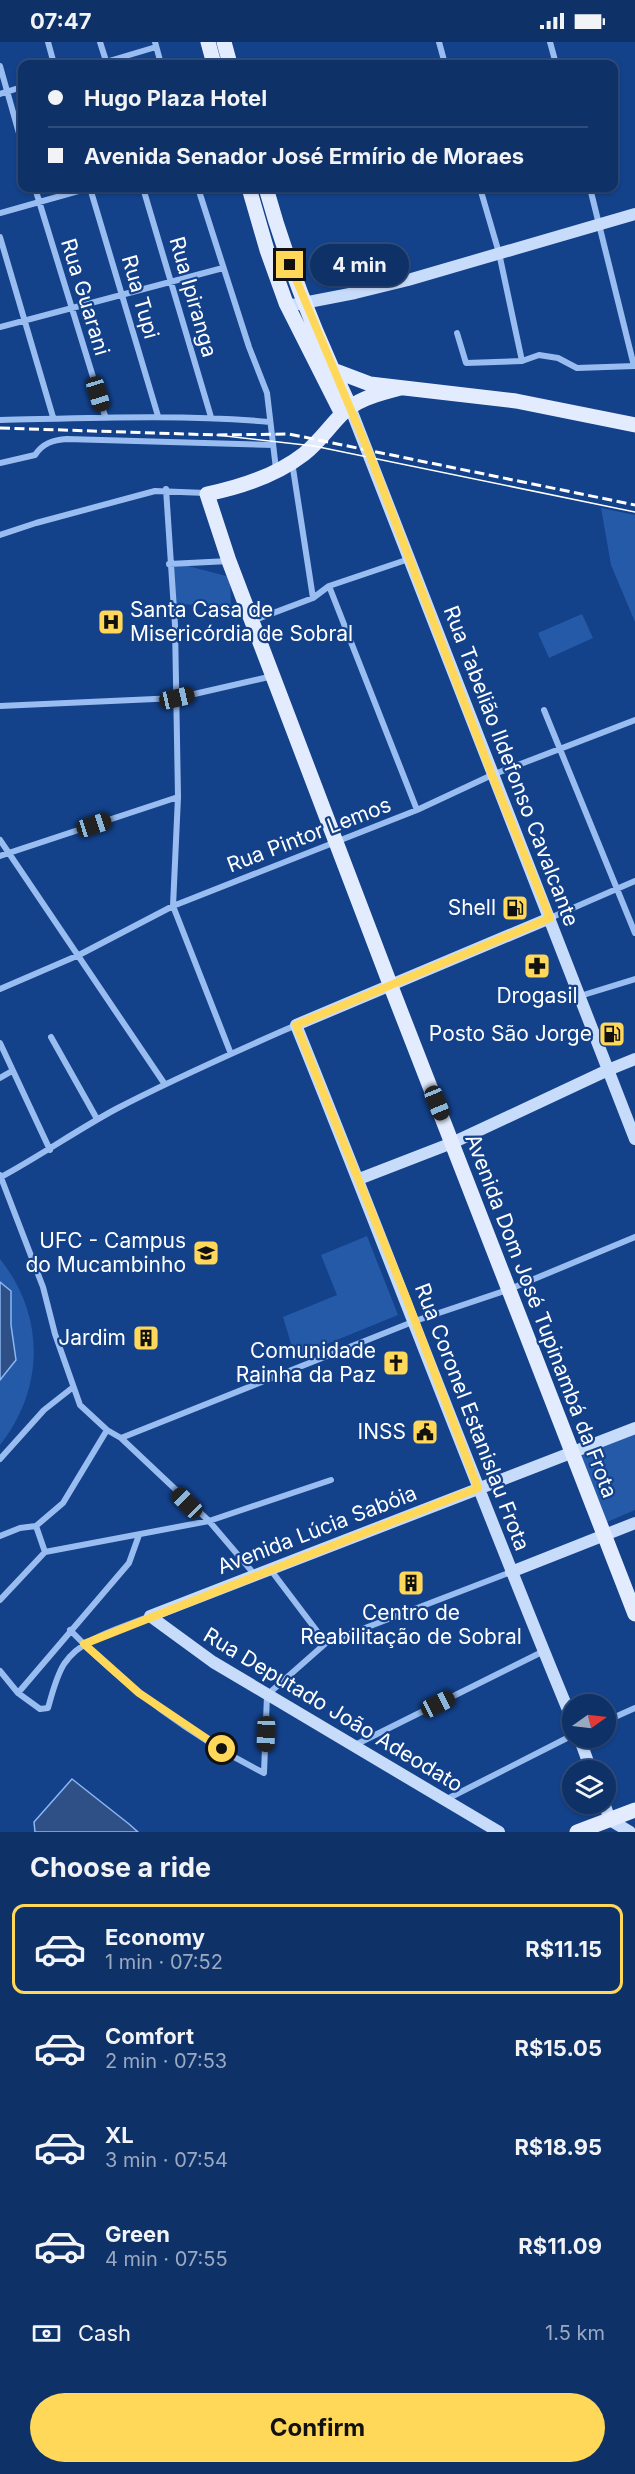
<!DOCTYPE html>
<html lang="en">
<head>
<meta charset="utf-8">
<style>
	:root { --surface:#0e3168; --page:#1c3d71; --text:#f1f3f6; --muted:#9ba9c0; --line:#2e4c7c; --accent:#ffd759 }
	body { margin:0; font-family:Inter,sans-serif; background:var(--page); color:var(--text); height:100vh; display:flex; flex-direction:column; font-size:22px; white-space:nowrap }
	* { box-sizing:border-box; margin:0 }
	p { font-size:20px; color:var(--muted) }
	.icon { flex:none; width:33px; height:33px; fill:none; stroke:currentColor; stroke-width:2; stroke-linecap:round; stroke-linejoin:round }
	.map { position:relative; height:1790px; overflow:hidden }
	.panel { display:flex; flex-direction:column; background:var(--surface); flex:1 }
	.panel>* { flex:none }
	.hud { position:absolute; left:18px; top:18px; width:600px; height:132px; border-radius:12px; box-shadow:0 2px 4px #0004,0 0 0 2px var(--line); display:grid; align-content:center; height:132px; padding:0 30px; background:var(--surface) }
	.needle { width:39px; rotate:76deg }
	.tools { position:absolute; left:562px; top:1652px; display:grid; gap:12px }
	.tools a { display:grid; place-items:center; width:54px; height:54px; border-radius:50%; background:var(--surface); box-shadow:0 2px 4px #0004,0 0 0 2px var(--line); font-size:30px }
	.end { position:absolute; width:27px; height:27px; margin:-14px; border:8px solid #ffd759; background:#111; box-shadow:0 0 0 3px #111 }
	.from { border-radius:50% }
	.bubble { position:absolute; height:42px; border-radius:21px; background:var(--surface); box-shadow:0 2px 4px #0004,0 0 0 2px var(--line); font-size:20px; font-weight:700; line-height:42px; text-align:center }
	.car { position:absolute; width:18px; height:36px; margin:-18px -9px; border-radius:8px; box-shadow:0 0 4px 2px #0007; background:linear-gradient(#222 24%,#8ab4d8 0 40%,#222 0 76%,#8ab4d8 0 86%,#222 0) }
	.hud b { display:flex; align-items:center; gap:21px; height:57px; font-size:22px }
	.hud b+b { border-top:2px solid var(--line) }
	.hud i { width:15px; height:15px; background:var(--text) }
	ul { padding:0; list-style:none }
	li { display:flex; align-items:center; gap:18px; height:90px; margin:0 12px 9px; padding:0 18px; border:3px solid transparent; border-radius:12px }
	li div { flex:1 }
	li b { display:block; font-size:22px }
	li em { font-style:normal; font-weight:700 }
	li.active { border-color:var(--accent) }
	li>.icon { width:54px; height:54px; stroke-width:1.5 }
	h2 { padding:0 30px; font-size:27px; line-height:72px }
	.pay { display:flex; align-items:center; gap:15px; height:66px; padding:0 30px; font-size:22px }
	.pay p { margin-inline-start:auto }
	.primary-button { display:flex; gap:12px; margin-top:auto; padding:12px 30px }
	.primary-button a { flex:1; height:69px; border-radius:36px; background:var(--accent); color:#111; font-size:24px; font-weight:700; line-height:69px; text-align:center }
	.status { display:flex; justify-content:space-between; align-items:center; height:42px; padding:0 30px; background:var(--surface); direction:ltr }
	.status svg { height:16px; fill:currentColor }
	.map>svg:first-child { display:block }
	.green { fill:#255aa9 }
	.water { fill:#2e5086; stroke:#8bb7f4; stroke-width:1.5 }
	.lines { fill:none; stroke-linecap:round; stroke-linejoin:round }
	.street { stroke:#99bdf0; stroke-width:6 }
	.secondary { stroke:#c7dbfb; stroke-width:12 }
	.primary { stroke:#e3ecff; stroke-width:15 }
	.tram { stroke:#fff; stroke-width:1.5 }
	.rail { stroke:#fff; stroke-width:3; stroke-dasharray:10 4.5; stroke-linecap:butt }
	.route { stroke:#ffd759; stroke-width:8 }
	.labels { text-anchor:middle; stroke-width:4.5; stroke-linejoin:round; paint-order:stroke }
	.street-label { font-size:21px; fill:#fff; stroke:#13418a }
	.poi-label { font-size:21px; fill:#fff; stroke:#13418a; text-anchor:end }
</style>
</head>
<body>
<div class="status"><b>07:47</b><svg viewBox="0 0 49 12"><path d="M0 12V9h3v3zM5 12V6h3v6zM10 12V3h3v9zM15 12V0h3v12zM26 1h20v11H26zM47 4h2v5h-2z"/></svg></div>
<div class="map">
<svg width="635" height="1790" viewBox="0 0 635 1790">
	<rect width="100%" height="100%" fill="#13418a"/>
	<path class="green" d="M601,466L635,473V580L611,523Z
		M173,524H188L230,535L231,564L171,562Z
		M582,572L593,596L549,616L538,591Z
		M367,1194L398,1273L295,1315L283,1275L337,1253L321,1213Z
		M0,1217C45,1273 45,1346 0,1403Z
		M635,1391V1468L607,1480L579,1415Z"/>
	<path class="water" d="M0,1240L11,1249V1283L16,1318L0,1338Z
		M72,1737L129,1782L138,1790H35L34,1780Z"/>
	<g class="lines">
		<path class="street" d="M48,0L54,22
			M100,0L107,22
			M155,0L161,22
			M439,0L445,22
			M550,0L556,22
			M99,22L156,5
			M0,24L22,102
			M0,52L22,45
			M35,146L105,374
			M90,146L158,374
			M143,146L211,375
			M198,146L249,305L267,351L276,427
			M480,146L499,211L522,319
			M590,146L634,324
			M0,171L89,146
			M0,195L53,375
			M0,285L223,226
			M457,291L466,321L522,319L539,313L558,316L577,326L635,324
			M0,378C91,376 180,372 270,380
			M292,420L313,556
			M0,421L35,413C43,401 53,398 67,397L273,403
			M166,447L175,583L178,755L173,864L231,1012
			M0,493L36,481L155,449L206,451
			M169,522L229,519
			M329,544L417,768
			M252,579L313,556L329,544L409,517
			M0,664L177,656L273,634
			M544,668L635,891
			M0,798L164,1041
			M0,814L178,755
			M550,876L635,839
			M0,947L79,913L173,864L417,768L492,733L635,678
			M580,954L635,937
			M51,995L97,1077
			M0,1001L50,1108
			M0,1036L12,1029
			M0,1133L43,1245L55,1292L80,1363L107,1388L121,1396L209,1479L255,1533
			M1,1135C40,1114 77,1088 116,1067C175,1036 235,1010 296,983
			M121,1396L415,1279L510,1247L635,1195
			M0,1417L44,1368L72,1346
			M36,1484L45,1510
			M139,1493L129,1521L18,1651L40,1667L48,1666C52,1652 56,1635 64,1622C82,1595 122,1586 150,1574
			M0,1494L20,1486L36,1484L63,1461L107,1388
			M270,1527L326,1601
			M0,1558L45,1510L209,1479L331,1438
			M70,1588C123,1644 196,1697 264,1731L267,1653L326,1601L511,1530
			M0,1629L18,1651
			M606,1679L635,1666
			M353,1704L544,1609
			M445,1758L573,1693"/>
		<path class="secondary" d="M286,261L293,263L355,251L408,238L635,172
			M350,365L635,1097
			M550,876L296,983C390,1215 477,1449 573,1680
			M359,1137L452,1101L608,1028L635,1017
			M511,1530L635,1481
			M579,1695L591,1728
			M604,1761L610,1778L630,1790
			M499,1790L213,1620L150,1574L635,1386"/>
		<path class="primary" d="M208,0L214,22
			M224,0L230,22
			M249,146L267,208L286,261L342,372
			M266,146C287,222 316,294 350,365
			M333,328L370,342L516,359L635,383
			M400,346C379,352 358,356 342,372C329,385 319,400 304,412C277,433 241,445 207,452L229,519L390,942L635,1572
			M577,1790L635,1768"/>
		<path class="tram" d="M217,393L314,404L635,470"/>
		<path class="rail" d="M0,386L217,393L289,392L635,463"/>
	</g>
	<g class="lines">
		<path class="route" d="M222,1707L139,1651L84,1602L478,1446L407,1258L296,983L550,876L492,733L369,411L290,223"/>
	</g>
	<defs>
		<symbol id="hospital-square" viewBox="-11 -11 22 22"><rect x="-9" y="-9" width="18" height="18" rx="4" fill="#ffd759" stroke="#13418a"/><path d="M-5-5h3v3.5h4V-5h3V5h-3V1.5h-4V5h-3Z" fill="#111"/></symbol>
		<symbol id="fuel-square" viewBox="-11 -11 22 22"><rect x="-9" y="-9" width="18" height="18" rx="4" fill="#ffd759" stroke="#13418a"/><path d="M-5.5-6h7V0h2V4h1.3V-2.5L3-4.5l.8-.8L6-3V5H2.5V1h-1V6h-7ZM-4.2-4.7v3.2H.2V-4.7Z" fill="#111"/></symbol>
		<symbol id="pharmacy-square" viewBox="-11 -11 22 22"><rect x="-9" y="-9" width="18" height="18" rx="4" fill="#ffd759" stroke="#13418a"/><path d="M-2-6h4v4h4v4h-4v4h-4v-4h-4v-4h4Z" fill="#111"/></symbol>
		<symbol id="university-square" viewBox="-11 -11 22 22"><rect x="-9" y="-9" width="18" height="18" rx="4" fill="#ffd759" stroke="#13418a"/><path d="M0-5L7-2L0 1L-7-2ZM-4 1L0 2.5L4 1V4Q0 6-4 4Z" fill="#111"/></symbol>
		<symbol id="building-square" viewBox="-11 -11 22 22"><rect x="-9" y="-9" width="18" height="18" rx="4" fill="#ffd759" stroke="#13418a"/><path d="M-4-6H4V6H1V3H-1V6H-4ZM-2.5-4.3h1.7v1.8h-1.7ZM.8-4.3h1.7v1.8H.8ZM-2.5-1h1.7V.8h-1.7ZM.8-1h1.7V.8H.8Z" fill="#111"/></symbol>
		<symbol id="church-square" viewBox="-11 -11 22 22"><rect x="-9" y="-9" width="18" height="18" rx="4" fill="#ffd759" stroke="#13418a"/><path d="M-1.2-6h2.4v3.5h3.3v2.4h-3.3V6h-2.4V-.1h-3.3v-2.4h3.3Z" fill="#111"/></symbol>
		<symbol id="civic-square" viewBox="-11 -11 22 22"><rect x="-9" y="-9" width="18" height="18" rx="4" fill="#ffd759" stroke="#13418a"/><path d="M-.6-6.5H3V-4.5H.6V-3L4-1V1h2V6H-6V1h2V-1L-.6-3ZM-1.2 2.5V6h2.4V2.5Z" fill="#111"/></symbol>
	</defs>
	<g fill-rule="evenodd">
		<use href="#hospital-square" x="96" y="565" width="30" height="30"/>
		<use href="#fuel-square" x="500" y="851" width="30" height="30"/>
		<use href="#pharmacy-square" x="522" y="909" width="30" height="30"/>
		<use href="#fuel-square" x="597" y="977" width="30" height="30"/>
		<use href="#university-square" x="191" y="1196" width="30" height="30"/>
		<use href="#building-square" x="131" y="1281" width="30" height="30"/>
		<use href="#church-square" x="381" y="1306" width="30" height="30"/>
		<use href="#civic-square" x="410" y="1375" width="30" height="30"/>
		<use href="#building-square" x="396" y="1526" width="30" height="30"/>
	</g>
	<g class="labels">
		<g class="street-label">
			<text transform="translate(85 255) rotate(73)" y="7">Rua Guarani</text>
			<text transform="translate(140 255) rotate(74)" y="7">Rua Tupi</text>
			<text transform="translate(193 255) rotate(74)" y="7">Rua Ipiranga</text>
			<text transform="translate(511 724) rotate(69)" y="7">Rua Tabelião Ildefonso Cavalcante</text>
			<text transform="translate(309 793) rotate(-21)" y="7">Rua Pintor Lemos</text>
			<text transform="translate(541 1274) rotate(69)" y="7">Avenida Dom José Tupinambá da Frota</text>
			<text transform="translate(472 1375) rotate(69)" y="7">Rua Coronel Estanislau Frota</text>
			<text transform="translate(317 1488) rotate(-21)" y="7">Avenida Lúcia Sabóia</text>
			<text transform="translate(333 1668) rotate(31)" y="7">Rua Deputado João Adeodato</text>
		</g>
		<g class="poi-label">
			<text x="130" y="575" text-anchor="start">Santa Casa de<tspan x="130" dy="24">Misericórdia de Sobral</tspan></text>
			<text x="496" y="873">Shell</text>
			<text x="537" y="961" text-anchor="middle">Drogasil</text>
			<text x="592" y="999">Posto São Jorge</text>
			<text x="186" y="1206">UFC - Campus<tspan x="186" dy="24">do Mucambinho</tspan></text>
			<text x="126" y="1303">Jardim</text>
			<text x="376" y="1316">Comunidade<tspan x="376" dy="24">Rainha da Paz</tspan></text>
			<text x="406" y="1397">INSS</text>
			<text x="411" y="1578" text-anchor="middle">Centro de<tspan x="411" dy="24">Reabilitação de Sobral</tspan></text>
		</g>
	</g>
</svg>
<div class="tools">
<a><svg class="needle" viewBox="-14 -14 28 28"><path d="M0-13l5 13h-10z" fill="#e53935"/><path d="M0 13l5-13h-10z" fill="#9ba9c0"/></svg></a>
<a><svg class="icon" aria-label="layers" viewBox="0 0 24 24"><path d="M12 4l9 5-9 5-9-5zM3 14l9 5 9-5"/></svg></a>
</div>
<i class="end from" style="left:222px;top:1707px"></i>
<i class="end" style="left:290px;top:223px"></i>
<div class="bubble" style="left:310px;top:202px;width:99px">4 min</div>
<i class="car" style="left:98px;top:352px;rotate:163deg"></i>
<i class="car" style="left:177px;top:656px;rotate:77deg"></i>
<i class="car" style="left:94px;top:783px;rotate:72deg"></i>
<i class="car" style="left:437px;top:1061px;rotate:158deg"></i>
<i class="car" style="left:187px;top:1461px;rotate:315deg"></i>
<i class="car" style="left:438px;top:1662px;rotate:63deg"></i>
<i class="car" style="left:266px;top:1692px;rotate:182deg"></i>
<div class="hud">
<b><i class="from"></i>Hugo Plaza Hotel</b>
<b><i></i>Avenida Senador José Ermírio de Moraes</b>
</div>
</div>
<section class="panel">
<h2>Choose a ride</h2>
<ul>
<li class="active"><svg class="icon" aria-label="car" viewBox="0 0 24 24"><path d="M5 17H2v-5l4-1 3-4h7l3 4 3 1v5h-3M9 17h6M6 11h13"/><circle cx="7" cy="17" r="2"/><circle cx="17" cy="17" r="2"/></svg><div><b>Economy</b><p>1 min · 07:52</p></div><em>R$11.15</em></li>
<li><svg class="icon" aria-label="car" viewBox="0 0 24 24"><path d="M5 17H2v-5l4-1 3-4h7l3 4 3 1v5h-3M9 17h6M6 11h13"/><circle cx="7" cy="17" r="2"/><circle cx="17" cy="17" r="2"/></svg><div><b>Comfort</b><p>2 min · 07:53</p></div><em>R$15.05</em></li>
<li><svg class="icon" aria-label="car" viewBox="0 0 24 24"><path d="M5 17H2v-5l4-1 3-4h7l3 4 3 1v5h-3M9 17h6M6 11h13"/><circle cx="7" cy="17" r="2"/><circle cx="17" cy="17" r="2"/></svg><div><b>XL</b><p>3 min · 07:54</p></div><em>R$18.95</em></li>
<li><svg class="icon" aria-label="car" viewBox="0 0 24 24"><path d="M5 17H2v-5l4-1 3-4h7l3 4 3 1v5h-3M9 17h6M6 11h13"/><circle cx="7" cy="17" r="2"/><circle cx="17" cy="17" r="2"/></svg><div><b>Green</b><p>4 min · 07:55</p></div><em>R$11.09</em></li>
</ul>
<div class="pay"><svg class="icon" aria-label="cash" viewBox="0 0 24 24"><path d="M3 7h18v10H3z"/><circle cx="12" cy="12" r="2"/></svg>Cash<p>1.5 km</p></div>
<div class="primary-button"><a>Confirm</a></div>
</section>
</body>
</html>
